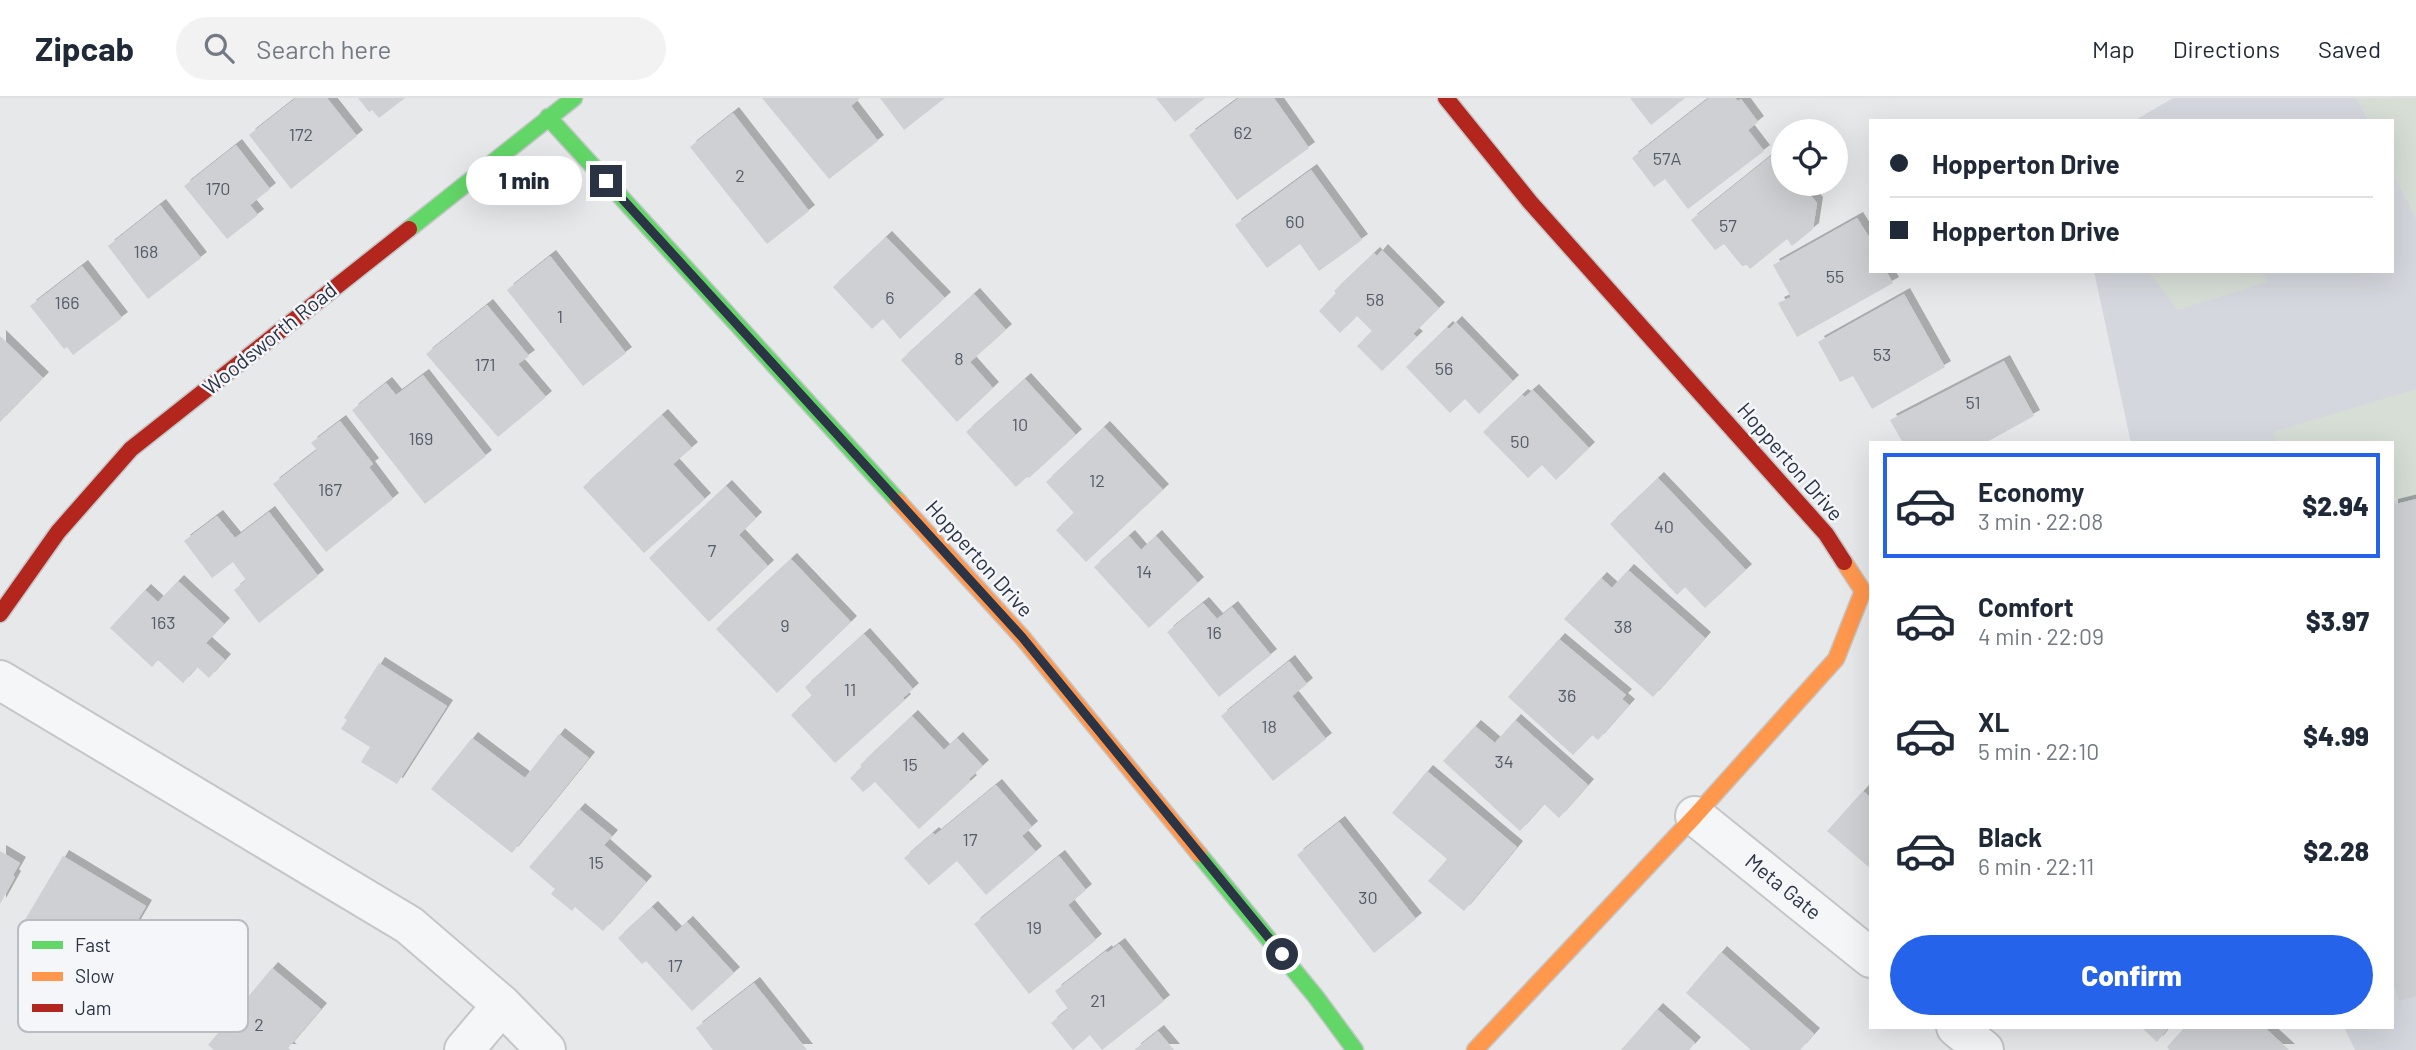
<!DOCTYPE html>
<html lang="en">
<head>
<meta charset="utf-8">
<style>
	:root { --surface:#fff; --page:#f2f2f3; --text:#1f2937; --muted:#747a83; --line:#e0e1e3; --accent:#2563eb }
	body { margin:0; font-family:Barlow,sans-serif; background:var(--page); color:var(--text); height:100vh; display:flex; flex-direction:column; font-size:26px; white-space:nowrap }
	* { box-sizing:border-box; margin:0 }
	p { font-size:23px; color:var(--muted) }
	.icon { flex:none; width:38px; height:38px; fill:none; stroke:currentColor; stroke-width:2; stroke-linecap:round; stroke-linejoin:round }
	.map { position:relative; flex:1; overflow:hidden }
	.drawer { position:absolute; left:1869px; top:343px; width:525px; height:588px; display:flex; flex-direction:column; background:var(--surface); border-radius:0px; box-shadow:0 7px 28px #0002 }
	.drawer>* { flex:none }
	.banner { position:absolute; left:1869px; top:21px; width:525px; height:154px; border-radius:0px; box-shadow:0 7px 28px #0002; display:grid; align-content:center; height:154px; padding:0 21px; background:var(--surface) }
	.tools { position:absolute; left:1771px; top:21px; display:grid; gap:14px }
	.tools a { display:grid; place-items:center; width:77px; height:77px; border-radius:50%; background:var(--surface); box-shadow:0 7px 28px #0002; font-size:35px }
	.end { position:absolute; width:32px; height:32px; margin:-16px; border:9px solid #2b3445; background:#fff; box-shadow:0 0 0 4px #fff }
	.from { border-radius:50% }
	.bubble { position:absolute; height:49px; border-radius:24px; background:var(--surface); box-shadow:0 7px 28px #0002; font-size:23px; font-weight:800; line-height:49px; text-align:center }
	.banner b { display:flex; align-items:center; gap:24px; height:66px; font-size:26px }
	.banner b+b { border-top:2px solid var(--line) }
	.banner i { width:18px; height:18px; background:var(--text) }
	ul { padding:12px 0 0; list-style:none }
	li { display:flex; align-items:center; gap:21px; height:105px; margin:0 14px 10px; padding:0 7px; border:4px solid transparent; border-radius:0px }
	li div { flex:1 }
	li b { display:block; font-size:26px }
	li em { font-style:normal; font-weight:800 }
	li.active { border-color:var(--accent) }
	li>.icon { width:63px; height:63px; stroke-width:1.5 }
	.button { display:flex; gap:14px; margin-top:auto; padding:14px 21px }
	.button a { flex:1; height:80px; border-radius:42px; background:var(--accent); color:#fff; font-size:28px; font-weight:800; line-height:80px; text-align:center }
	header { display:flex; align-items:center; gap:42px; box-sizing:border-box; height:98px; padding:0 35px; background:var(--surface); border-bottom:2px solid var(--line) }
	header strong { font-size:33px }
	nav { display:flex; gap:38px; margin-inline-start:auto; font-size:24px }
	.search { width:490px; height:63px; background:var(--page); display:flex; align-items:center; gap:18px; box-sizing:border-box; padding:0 24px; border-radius:38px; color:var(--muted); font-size:26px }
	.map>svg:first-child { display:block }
	.built { fill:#d4d7dd }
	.green { fill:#d6ded6 }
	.building { fill:#ced0d3; filter:url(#shadow) }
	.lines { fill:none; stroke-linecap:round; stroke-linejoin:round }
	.street-casing { stroke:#c4c6c8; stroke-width:42 }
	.fast-casing { stroke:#c4c6c8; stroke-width:19 }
	.slow-casing { stroke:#c4c6c8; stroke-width:19 }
	.jam-casing { stroke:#c4c6c8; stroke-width:19 }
	.street { stroke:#f5f6f7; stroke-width:38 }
	.fast { stroke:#63d668; stroke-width:16 }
	.slow { stroke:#ff974d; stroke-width:16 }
	.jam { stroke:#b3261e; stroke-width:16 }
	.route { stroke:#2b3445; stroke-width:9 }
	.labels { text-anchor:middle; stroke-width:5; stroke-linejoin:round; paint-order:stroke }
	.number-label { font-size:18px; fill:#545c69 }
	.street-label { font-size:21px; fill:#2b3445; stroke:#f4f6f9 }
	.key { fill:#f4f6f9; stroke:#b8bcc3; stroke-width:2 }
	.key-label { font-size:19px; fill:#2b3445 }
</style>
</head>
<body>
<header>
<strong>Zipcab</strong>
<div class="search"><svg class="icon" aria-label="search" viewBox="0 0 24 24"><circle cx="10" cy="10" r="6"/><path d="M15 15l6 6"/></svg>Search here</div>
<nav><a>Map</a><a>Directions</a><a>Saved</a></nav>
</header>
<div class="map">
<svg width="2416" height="952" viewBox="0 0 2416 952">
	<defs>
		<filter id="shadow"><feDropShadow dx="6" dy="-6" stdDeviation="0" flood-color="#0004"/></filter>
	</defs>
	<rect width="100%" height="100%" fill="#e6e8ea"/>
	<path class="built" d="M2173,0H2357L2368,23H2134Z
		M2392,72L2416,120V952H2355L2344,929H2392V345H2131L2094,173H2392Z"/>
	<path class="green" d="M2357,0H2416V120L2392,72V23H2368Z
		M2148,173H2259L2268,184L2177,212Z
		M2416,291V397L2392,404V345H2276L2273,334Z"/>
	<path class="building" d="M296,0H327L357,38L291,91L249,37Z
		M358,0H405L379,20L372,12L369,14Z
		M762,0H860L851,8L878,43L829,81Z
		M880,0H945L904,32Z
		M1156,0H1205L1175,24Z
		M1239,0H1274L1309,50L1237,102L1189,37Z
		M1630,0H1685L1651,27Z
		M1709,0H1735L1738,3L1741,1L1758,24L1748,32L1764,53L1688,111L1665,81L1654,89L1632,60Z
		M733,15L809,113L767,146L690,49Z
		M236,47L270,91L250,107L258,117L227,141L184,88Z
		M1776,54L1783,62V86H1813L1806,92L1817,105L1813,131L1792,148L1787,141L1750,171L1747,167L1742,168L1724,146L1715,152L1691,122Z
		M1311,72L1362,142L1319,173L1300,146L1267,170L1235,127Z
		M160,107L201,160L148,201L108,148Z
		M1857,120L1871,142V173H1886L1893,185L1797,239L1778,205L1791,199L1773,167Z
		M886,139L945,200L900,241L883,221L872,231L833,189Z
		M1382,152L1439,210L1413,236L1417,239L1382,273L1357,248L1372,233L1357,218L1340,235L1319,213L1336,195L1334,193L1374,155L1377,158Z
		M550,158L626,255L583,288L507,192Z
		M82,168L122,220L73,257L67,249L64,251L30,208Z
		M974,196L1006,232L970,264L993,290L957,324L901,262Z
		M1904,196L1945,269L1872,311L1853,278L1840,284L1818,244Z
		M487,207L529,258L518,266L546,299L498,339L426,256Z
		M1456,224L1513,283L1479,316L1465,301L1450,315L1406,269L1447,229L1449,231Z
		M0,238L43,280L0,324Z
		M2004,263L2034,318L1985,345H1903L1890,322Z
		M423,277L486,358L425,406L352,312L386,285L396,297Z
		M1025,281L1076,337L1029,380L1027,379L1016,389L966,334Z
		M1533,292L1589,350L1556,382L1542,367L1528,380L1483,334L1522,297L1525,299Z
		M662,317L692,350L673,366L705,401L644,455L583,389Z
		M340,323L373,366L369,369L393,401L326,454L273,386L317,352L311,345Z
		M1104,329L1163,392L1086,464L1056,432L1074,415L1046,384Z
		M1658,380L1746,472L1705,510L1685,489L1677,497L1610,426Z
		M726,388L756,420L739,437L768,468L709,524L649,460Z
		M2416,401V898L2399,903L2392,882V730L2395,729L2392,719V407Z
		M269,414L318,478L259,525L234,492L246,482L233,464L212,480L184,443L217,418L235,440Z
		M1129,438L1141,452L1156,438L1198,485L1149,530L1094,469Z
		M791,461L851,524L777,595L716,531Z
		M1628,472L1705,540L1653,599L1564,521L1601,480L1612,490Z
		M178,483L224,526L206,545L225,562L209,580L197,569L183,585L158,562L152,569L110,530L145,492L158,504Z
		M1203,505L1217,521L1232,509L1271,557L1219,599L1167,534Z
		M864,536L913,591L903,600L905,602L835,665L791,617L812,598L805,589Z
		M1559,541L1626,597L1622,601L1629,607L1598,642L1592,637L1573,657L1508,599Z
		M1289,563L1307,586L1292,598L1326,641L1273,683L1221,618Z
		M379,565L447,608L397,686L361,664L370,649L341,631L347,622L344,620Z
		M912,618L944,652L957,640L983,668L969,681L971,683L919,731L875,684L863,694L850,680L862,669L860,667Z
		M1515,622L1588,687L1559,720L1544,706L1520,733L1443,663L1475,628L1495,645Z
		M559,636L589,660L512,755L431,691L472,640L525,680Z
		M1427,673L1517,749L1464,813L1428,783L1447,761L1392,715Z
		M996,687L1032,729L1022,738L1036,754L986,797L957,763L929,787L904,760L933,735L935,737Z
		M1863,693L1871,700V771L1827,733Z
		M579,711L612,738L604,747L646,784L603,833L575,809L572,813L551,796L555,791L529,769Z
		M1339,724L1416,821L1374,855L1297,757Z
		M0,753L20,765L13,777L15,779L0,806Z
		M63,758L146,808L132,832L130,831L85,905L31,873L47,846L20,830Z
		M1059,758L1086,792L1068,807L1096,842L1029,896L974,826Z
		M652,809L676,834L687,824L734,875L692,913L646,863L642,866L618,840Z
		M1119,846L1164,903L1102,952L1090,937L1073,952L1051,925L1068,911L1055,893L1106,853L1107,855Z
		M1721,854L1814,936L1800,952H1751L1686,895Z
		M272,870L321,911L288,950L291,952H214L208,947Z
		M754,885L807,952H713L696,930Z
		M1657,911L1695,945L1689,952H1621Z
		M2141,929H2169L2157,944Z
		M2185,929H2264L2289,952H2170L2167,949Z
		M1158,933L1174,952H1134Z"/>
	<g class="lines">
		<defs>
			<path id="street" d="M0,582L409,827L502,907L546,952
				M1695,718L1871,860
				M1956,929L1984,952
				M464,952L502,907"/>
			<path id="fast" d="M548,19L898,403
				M409,131L574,0
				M1199,756L1316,899L1355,952"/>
			<path id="slow" d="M898,403L1022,539L1199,756
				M1475,952L1695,718L1836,561L1863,493L1844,464"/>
			<path id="jam" d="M1446,0L1530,104L1826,436L1844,464
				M0,516L58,434L131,351L409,131"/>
		</defs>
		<use href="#street" class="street-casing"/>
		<use href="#fast" class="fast-casing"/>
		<use href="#slow" class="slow-casing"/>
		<use href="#jam" class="jam-casing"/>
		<use href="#street" class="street"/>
		<use href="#fast" class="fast"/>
		<use href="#slow" class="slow"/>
		<use href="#jam" class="jam"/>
	</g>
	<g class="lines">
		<path class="route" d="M606,83L1022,539L1282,856"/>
	</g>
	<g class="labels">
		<g class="number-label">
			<text x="1243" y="41">62</text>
			<text x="301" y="43">172</text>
			<text x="1667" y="67">57A</text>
			<text x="740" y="84">2</text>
			<text x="218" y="97">170</text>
			<text x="1295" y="130">60</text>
			<text x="1728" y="134">57</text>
			<text x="146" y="160">168</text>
			<text x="1835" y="185">55</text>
			<text x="890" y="206">6</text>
			<text x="1375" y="208">58</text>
			<text x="67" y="211">166</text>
			<text x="560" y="225">1</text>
			<text x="1882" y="263">53</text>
			<text x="959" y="267">8</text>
			<text x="485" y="273">171</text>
			<text x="1444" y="277">56</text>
			<text x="1973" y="311">51</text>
			<text x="1020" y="333">10</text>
			<text x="421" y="347">169</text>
			<text x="1520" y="350">50</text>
			<text x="1097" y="389">12</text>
			<text x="330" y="398">167</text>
			<text x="1664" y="435">40</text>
			<text x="712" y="459">7</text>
			<text x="1144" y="480">14</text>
			<text x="163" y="531">163</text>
			<text x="785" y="534">9</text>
			<text x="1623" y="535">38</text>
			<text x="1214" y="541">16</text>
			<text x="850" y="598">11</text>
			<text x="1567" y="604">36</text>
			<text x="1269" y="635">18</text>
			<text x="1504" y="670">34</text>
			<text x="910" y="673">15</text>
			<text x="970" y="748">17</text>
			<text x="596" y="771">15</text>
			<text x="1368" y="806">30</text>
			<text x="1034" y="836">19</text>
			<text x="675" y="874">17</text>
			<text x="1098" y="909">21</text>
			<text x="259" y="933">2</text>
		</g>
		<g class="street-label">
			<text transform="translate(270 241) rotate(-39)" y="7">Woodsworth Road</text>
			<text transform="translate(1790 364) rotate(49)" y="7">Hopperton Drive</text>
			<text transform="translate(979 461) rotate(48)" y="7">Hopperton Drive</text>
			<text transform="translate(1783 789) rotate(39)" y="7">Meta Gate</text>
		</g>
	</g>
	<rect x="18" y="822" width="230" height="112" rx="10" class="key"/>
	<rect x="32" y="843" width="31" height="8" fill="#63d668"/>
	<rect x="32" y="874" width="31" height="9" fill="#ff974d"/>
	<rect x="32" y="906" width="31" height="8" fill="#b3261e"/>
	<g class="key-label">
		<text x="75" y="854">Fast</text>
		<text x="75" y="885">Slow</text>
		<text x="75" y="917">Jam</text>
	</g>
</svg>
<div class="tools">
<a><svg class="icon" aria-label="locate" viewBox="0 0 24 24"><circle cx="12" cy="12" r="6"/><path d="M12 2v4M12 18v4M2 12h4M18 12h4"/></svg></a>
</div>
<i class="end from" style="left:1282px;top:856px"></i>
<i class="end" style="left:606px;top:83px"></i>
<div class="bubble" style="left:466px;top:58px;width:116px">1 min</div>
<div class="banner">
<b><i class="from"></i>Hopperton Drive</b>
<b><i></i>Hopperton Drive</b>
</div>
<section class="drawer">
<ul>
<li class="active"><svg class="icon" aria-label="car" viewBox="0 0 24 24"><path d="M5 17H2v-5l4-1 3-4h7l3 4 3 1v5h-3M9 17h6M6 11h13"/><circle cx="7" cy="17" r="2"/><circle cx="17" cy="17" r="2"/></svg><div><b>Economy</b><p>3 min · 22:08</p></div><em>$2.94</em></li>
<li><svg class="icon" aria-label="car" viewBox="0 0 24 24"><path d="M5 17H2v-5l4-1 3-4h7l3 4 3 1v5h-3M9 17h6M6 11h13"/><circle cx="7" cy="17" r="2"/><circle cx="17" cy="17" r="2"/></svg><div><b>Comfort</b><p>4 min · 22:09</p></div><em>$3.97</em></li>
<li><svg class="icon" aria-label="car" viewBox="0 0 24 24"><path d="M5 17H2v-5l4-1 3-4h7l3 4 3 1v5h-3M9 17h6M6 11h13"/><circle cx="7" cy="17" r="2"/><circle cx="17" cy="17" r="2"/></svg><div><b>XL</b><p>5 min · 22:10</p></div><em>$4.99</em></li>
<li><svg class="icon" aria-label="car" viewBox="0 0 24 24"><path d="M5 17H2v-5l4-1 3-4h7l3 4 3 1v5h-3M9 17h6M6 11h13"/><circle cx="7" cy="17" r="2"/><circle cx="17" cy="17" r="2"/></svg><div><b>Black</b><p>6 min · 22:11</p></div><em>$2.28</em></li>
</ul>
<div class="button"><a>Confirm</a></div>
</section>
</div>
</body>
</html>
